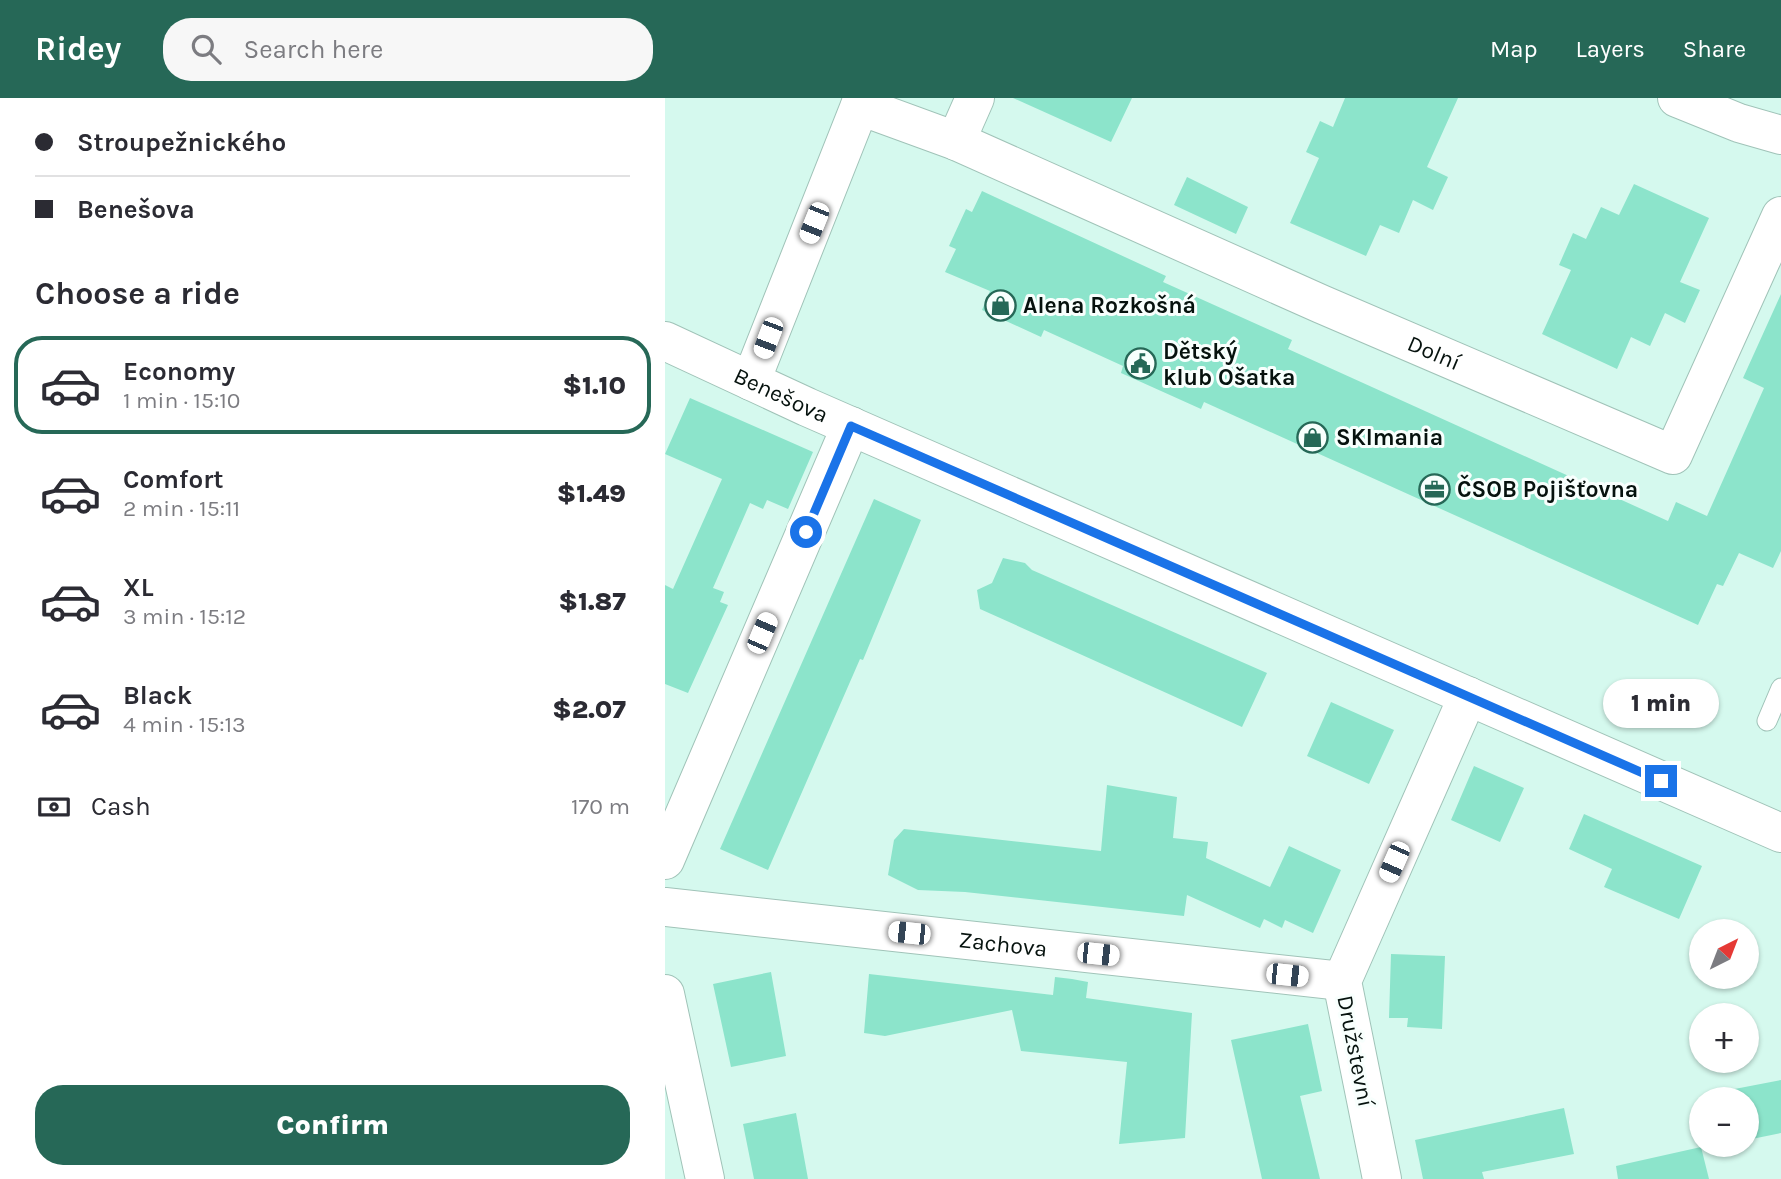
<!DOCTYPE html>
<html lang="en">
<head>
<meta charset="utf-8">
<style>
	:root { --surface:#fff; --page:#f7f7f7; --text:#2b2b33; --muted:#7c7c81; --line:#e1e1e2; --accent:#266857 }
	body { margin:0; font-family:Karla,sans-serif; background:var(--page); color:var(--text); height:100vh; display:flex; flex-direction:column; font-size:26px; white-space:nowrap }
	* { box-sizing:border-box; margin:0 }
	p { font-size:23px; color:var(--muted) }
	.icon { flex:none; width:38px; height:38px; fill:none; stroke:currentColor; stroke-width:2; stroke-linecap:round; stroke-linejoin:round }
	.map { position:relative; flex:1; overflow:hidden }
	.drawer { display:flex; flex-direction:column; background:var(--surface); width:665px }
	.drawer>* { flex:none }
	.hud { display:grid; align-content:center; height:154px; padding:0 35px; background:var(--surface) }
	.needle { width:46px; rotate:42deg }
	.buttons { position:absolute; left:1024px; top:821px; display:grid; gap:14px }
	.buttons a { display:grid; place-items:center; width:70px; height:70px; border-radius:50%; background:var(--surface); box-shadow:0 2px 5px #0004; font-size:35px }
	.end { position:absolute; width:32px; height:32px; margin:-16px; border:9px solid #1a73e8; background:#fff; box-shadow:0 0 0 4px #fff }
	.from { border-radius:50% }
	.bubble { position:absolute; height:49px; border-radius:24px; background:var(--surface); box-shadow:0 2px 5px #0004; font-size:23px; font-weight:800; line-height:49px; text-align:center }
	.car { position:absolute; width:21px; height:42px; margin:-21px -10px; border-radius:9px; box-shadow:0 0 5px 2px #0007; background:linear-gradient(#fff 24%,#345 0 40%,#fff 0 76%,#345 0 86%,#fff 0) }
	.hud b { display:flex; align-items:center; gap:24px; height:66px; font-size:26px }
	.hud b+b { border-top:2px solid var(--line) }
	.hud i { width:18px; height:18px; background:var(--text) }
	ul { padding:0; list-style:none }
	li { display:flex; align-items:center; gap:21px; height:98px; margin:0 14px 10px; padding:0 21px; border:4px solid transparent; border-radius:28px }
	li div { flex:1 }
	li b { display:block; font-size:26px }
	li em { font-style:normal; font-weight:800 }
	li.on { border-color:var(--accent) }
	li>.icon { width:63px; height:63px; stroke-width:1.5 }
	h2 { padding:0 35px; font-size:32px; line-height:84px }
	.pay { display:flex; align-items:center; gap:18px; height:77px; padding:0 35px; font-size:26px }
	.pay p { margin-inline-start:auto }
	.primary-button { display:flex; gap:14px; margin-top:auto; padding:14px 35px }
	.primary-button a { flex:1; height:80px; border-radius:28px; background:var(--accent); color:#fff; font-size:28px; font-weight:800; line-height:80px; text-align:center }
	header { display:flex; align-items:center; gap:42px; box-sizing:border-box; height:98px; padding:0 35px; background:var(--accent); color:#fff }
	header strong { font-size:33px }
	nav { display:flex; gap:38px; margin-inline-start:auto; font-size:24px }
	.search { width:490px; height:63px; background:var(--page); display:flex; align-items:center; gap:18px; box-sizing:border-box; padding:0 24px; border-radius:28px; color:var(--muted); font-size:26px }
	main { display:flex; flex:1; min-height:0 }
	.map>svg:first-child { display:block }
	.building { fill:#8ce4cb }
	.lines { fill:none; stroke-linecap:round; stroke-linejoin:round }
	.lane-casing { stroke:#a0c3b8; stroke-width:21 }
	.street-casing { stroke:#a0c3b8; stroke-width:40 }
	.lane { stroke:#fff; stroke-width:19 }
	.street { stroke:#fff; stroke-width:38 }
	.route { stroke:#1a73e8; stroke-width:9 }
	.labels { text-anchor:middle; stroke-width:6; stroke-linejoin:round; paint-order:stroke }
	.poi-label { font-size:23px; font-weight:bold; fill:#06120e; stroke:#f8fffd; text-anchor:start }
	.street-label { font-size:23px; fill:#06120e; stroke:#f8fffd }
</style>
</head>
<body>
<header>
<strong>Ridey</strong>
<div class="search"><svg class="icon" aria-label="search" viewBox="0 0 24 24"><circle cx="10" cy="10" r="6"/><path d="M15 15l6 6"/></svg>Search here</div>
<nav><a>Map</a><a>Layers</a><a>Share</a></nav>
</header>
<main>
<section class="drawer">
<div class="hud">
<b><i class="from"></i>Stroupežnického</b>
<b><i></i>Benešova</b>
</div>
<h2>Choose a ride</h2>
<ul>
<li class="on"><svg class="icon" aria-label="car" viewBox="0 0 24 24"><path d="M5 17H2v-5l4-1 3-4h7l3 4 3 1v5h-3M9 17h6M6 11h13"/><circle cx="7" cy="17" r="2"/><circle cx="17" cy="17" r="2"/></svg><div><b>Economy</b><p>1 min · 15:10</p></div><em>$1.10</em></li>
<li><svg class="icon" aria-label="car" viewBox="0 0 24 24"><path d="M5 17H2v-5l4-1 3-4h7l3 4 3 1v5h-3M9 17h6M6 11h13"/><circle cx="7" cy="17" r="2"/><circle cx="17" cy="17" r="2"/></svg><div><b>Comfort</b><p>2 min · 15:11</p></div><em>$1.49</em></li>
<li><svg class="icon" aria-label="car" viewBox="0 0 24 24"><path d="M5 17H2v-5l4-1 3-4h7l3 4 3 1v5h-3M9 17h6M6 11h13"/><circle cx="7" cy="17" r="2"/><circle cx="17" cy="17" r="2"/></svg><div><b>XL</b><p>3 min · 15:12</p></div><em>$1.87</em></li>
<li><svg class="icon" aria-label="car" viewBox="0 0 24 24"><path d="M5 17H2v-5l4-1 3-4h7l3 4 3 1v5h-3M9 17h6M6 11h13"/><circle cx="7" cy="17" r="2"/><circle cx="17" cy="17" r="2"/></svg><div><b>Black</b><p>4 min · 15:13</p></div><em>$2.07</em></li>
</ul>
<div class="pay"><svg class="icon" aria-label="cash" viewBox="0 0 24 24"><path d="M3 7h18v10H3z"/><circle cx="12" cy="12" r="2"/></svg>Cash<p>170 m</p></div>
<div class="primary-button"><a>Confirm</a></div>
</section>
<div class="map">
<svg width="1116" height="1081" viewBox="0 0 1116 1081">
	<rect width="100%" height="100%" fill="#d5f9ee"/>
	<path class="building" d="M348,0H467L446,44Z
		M680,0H793L762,69L783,79L768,112L748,102L734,135L715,127L701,158L625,125L654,60L641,54L655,23L668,29Z
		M522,79L583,109L571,136L509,107Z
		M969,86L1044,120L1015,184L1035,192L1020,225L1000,215L985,248L966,239L952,271L877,236L906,172L894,167L908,135L921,141L936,109L954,117Z
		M317,93L501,178L498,184L627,242L623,251L1003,423L1011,404L1042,418L1099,290L1078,280L1116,196V453L1108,470L1074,455L1058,488L1052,486L1033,527L539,304L536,311L456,275L458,268L379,232L376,239L317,212L325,193L280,174L291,151L284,148L301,111L307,114Z
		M25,300L148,354L123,411L102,402L98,411L85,405L48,490L59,494L55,504L63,507L23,595L0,586V487L8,491L57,381L0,356Z
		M209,401L256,422L198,562L195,561L103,772L55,751Z
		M338,460L360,465L367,472L602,575L577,629L315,511L312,492L327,485Z
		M666,604L729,632L704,686L642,658Z
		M809,668L859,690L835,744L786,722Z
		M442,687L512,699L508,740L543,744L541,760L605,789L624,748L676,772L648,835L620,822L617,830L599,821L595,830L522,797L519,818L300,794L253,792L223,777L229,742L239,731L436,753Z
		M919,716L1037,768L1014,821L939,789L947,771L904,751Z
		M726,856L780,858L777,931L742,929L743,920H724Z
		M106,874L121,958L66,969L48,886Z
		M204,876L388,897L390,879L407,881L423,884L421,900L527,915L520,1040L454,1046L462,964L356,953L347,912L220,938L199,935Z
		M643,926L657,993L635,998L655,1081H597L566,942Z
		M1116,982V1035L1082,1042V1001H1055L1054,994Z
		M899,1010L909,1056L817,1074L819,1081H758L750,1042Z
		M131,1015L143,1081H89L78,1026Z
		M1036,1049L1044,1081H953L951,1068Z"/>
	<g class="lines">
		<defs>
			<path id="lane" d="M1102,623L1116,590"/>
			<g id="street">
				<path d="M1012,0L1074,25L1116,37"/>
				<path id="s1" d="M195,8L291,43L656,206L1008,357L1116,118"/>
				<path d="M291,43L310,0"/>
				<path id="s2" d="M0,243L142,309L1116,735"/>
				<path d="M86,283L198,0"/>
				<path d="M0,762L186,328"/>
				<path id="s3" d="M0,809L677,883"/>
				<path d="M0,896L40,1081"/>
				<path d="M717,1081L677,883L803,598"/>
			</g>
		</defs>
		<use href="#lane" class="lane-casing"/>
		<use href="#street" class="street-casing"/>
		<use href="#lane" class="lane"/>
		<use href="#street" class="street"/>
	</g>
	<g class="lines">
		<path class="route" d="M141,434L186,328L996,683"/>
	</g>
	<defs>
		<symbol id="shop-ring" viewBox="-11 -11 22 22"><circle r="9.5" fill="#f8fffd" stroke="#266857" stroke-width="1.5"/><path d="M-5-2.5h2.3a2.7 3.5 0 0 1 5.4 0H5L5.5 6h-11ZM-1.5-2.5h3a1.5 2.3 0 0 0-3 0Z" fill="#266857"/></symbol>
		<symbol id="civic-ring" viewBox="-11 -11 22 22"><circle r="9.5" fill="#f8fffd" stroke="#266857" stroke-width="1.5"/><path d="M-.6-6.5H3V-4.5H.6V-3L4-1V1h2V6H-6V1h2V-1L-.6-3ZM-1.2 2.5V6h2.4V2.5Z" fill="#266857"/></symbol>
		<symbol id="office-ring" viewBox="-11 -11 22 22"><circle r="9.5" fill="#f8fffd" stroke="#266857" stroke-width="1.5"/><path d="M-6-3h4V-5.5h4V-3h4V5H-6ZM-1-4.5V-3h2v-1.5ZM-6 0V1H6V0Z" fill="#266857"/></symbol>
	</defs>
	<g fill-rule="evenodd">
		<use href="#shop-ring" x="318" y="190" width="35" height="35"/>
		<use href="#civic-ring" x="458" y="248" width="35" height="35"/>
		<use href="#shop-ring" x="630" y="322" width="35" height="35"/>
		<use href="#office-ring" x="752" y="374" width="35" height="35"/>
	</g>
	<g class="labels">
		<g class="poi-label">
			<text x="358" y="215">Alena Rozkošná</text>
			<text x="498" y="261">Dětský<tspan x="498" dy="26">klub Ošatka</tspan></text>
			<text x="671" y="347">SKImania</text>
			<text x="792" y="399">ČSOB Pojišťovna</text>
		</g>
		<g class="street-label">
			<text dy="8" stroke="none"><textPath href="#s1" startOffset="625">Dolní</textPath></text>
			<text dy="8" stroke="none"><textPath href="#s2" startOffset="128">Benešova</textPath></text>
			<text dy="8" stroke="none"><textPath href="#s3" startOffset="340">Zachova</textPath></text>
			<text transform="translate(691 953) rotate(79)" y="8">Družstevní</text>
		</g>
	</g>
</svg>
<div class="buttons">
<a><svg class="needle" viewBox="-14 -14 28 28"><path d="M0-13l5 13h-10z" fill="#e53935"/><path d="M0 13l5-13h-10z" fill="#7c7c81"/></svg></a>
<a>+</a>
<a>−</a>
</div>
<i class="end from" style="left:141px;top:434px"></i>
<i class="end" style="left:996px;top:683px"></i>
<div class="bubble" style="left:938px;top:581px;width:116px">1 min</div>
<i class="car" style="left:149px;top:125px;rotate:202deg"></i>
<i class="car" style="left:103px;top:240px;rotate:201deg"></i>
<i class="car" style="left:97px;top:535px;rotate:23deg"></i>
<i class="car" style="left:729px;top:764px;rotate:204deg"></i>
<i class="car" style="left:244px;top:835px;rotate:276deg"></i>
<i class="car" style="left:433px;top:856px;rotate:96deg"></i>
<i class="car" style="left:622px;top:877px;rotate:96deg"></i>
</div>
</main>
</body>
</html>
